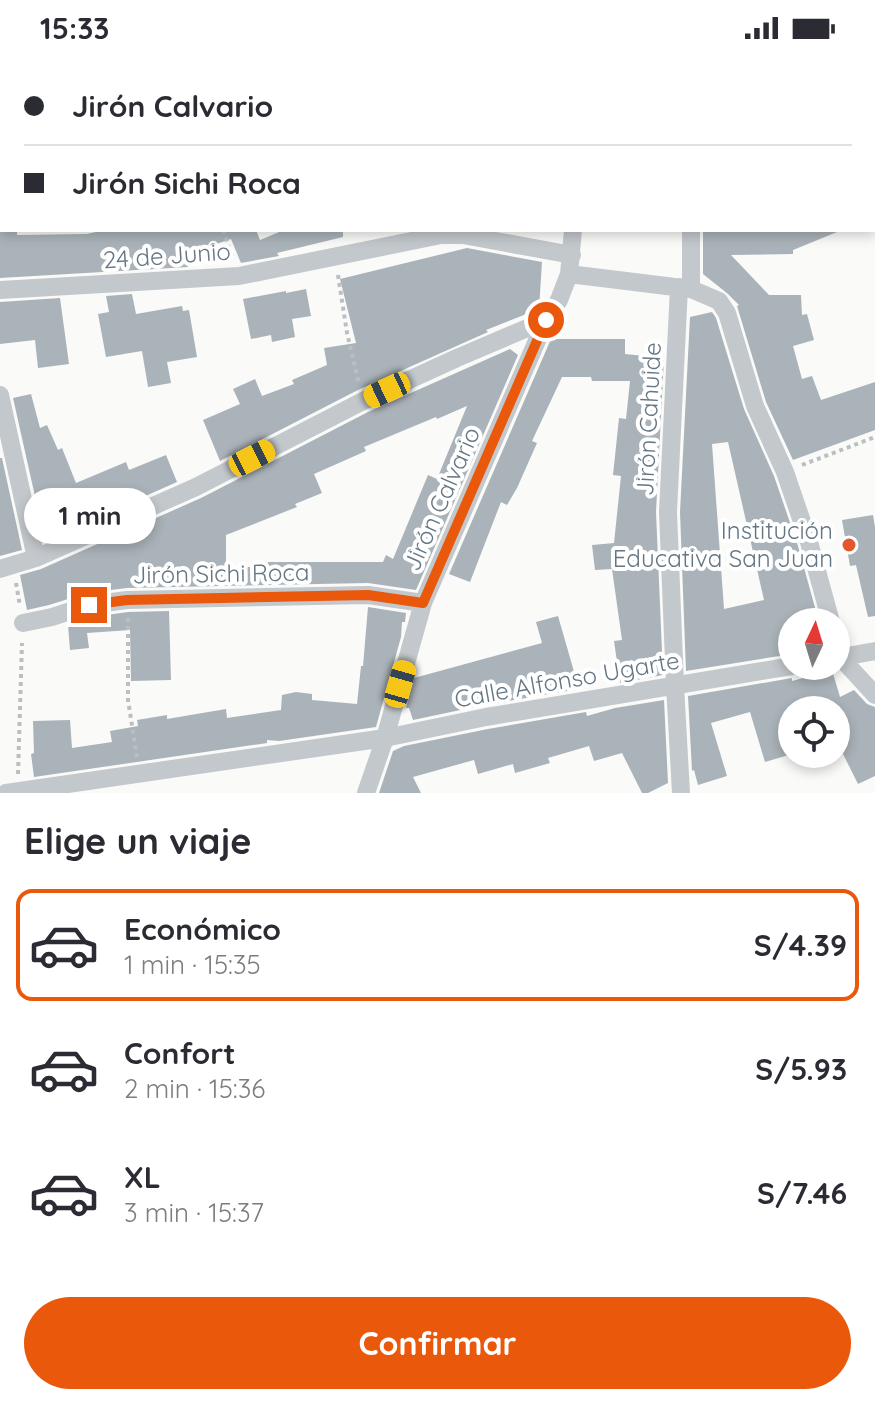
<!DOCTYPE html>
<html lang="es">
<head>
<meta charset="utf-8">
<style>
	:root { --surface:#fff; --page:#f2f2f3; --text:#2b2b33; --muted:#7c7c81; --line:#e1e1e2; --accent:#ea580c }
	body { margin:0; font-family:Quicksand,sans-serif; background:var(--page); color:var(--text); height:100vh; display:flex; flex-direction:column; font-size:30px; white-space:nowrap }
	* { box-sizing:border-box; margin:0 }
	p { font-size:26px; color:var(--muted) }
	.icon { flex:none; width:44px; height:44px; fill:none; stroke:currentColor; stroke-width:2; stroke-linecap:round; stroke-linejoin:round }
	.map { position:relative; height:737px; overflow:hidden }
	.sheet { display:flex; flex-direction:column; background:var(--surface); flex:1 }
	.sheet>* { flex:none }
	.hud { position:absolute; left:0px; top:0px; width:876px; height:176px; box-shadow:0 4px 12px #0003; display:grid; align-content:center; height:176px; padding:0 24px; background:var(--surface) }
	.needle { width:52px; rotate:4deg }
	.fabs { position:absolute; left:778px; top:552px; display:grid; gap:16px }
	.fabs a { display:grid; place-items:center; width:72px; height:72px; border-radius:50%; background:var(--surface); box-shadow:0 4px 12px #0003; font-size:40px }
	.end { position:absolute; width:36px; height:36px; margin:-18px; border:10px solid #ea580c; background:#fff; box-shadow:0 0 0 4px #fff }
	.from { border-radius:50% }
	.bubble { position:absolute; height:56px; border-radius:28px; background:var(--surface); box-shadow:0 4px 12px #0003; font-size:26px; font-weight:800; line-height:56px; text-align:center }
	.car { position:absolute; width:24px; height:48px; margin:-24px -12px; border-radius:10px; box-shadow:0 0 6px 2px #0007; background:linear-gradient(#f5c518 24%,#345 0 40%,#f5c518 0 76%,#345 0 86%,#f5c518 0) }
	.hud b { display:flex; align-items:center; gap:28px; height:76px; font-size:30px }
	.hud b+b { border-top:2px solid var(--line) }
	.hud i { width:20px; height:20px; background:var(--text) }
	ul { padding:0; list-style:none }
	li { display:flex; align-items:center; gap:24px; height:112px; margin:0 16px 12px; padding:0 8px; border:4px solid transparent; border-radius:16px }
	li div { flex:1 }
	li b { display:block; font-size:30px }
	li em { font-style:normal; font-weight:800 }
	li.selected { border-color:var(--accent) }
	li>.icon { width:72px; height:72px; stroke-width:1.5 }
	h2 { padding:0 24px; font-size:36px; line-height:96px }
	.action { display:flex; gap:16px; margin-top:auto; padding:16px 24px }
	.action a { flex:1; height:92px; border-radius:48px; background:var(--accent); color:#fff; font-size:32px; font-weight:800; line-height:92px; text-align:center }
	.status { display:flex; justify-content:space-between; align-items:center; height:56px; padding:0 40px; background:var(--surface); direction:ltr }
	.status svg { height:22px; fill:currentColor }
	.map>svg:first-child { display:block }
	.building { fill:#aab3b9; fill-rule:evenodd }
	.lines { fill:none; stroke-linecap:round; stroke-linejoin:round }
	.path { stroke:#bbbfc2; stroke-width:4; stroke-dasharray:4 4; stroke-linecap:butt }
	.minor { stroke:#c3c8cc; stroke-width:18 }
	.route { stroke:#ea580c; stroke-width:10 }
	.poi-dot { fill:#e4572e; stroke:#fff; stroke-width:3 }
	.labels { text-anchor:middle; stroke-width:8; stroke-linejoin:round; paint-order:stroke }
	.street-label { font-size:24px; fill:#657683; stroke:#fff }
	.poi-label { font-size:24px; fill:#657683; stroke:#fff; text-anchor:end }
</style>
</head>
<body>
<div class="status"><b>15:33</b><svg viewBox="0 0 49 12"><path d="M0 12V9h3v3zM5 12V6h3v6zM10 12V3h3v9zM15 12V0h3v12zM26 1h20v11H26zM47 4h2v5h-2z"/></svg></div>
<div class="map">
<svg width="875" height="737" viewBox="0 0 875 737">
	<rect width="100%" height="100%" fill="#fafaf8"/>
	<path class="building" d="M0,174H17V179L87,178L105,174H256L260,184L284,174H343V181L277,197L279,200L241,207L231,183L187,198L188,211L0,222Z
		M703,174H842L793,194V198L731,199L769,239H801L802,259L807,258L814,284L793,290L802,323L812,320L821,344L875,326V374L793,404L766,346L737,250L739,249L728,238L703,218Z
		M467,192L542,206L539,253L486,274L488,276L358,334L220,405L203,364L240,348L233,333L255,323L262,340L294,328L292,324L327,309L324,292L356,287L340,223Z
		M306,233L311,260L292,263L295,281L272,286L271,279L251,283L243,243L286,235V237Z
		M132,238L136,258L182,250L183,255L189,254L197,301L167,306L171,327L148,331L142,295L106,301L98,258L109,256L106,240Z
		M60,242L69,308L38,312L35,284L0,288V246Z
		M712,256L716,262L744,353L774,420L798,490L819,566H792V598L686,615L680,456L690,261ZM728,386L764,544L724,553L712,388Z
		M551,283H625V298L664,302L656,456L663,619L620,627L614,585L622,584L612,513L595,514L592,489L614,487L621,420L613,419L619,362L626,363L630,325H592L591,321H562L532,385L537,387L517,432L507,449L501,446L470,526L449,518Z
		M510,293L518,299L416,534L368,527L127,532L87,537L49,549L27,554L20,519L41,513L201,442L368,356ZM467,350L437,423L428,419L393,503L386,499L383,506H268V511H226V479L297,451L295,448L322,437L314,418L366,395L364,391L436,361L437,363Z
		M31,338L40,372L47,369L58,394L62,392L76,427L126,406L129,414L166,399L177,426L116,453L110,439L73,454L80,469L45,485L13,342Z
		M0,402H2L22,494L0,500Z
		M873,459L875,471V560L868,561L856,509L850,510L842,464Z
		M368,551L406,557L405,566H402L401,581L376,671L279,685L267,684V687L34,721L31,698L34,697L33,665L70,664L72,692L112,686L110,675L138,670L137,664L167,659V663L226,653L227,662L281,654L282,639L296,636L312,638V644L357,648L361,610H363Z
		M169,555L171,624L131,625L130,574L87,577L89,592L70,594L68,569L92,561L128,556Z
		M558,560L579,633L484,649L413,664L409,652H406L414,622L542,587L536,566Z
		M832,614L840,641L854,634L867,648L875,651V720L858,728L842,696L836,699V654H792V661L785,663L792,686V698L765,706L750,656L711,667L727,720L698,729L694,714L692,715L688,640L792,622V625Z
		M664,644L668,727L648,737H642L622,697L594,705L589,690L548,702L550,707L515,717L513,708L478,718L474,704L413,721L421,737H379L393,695L404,690L488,673L586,656L587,660L615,652Z"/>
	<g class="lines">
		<path class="path" d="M874,131L875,132
			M223,174L233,203
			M338,219L347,277L359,328
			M802,409L875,381
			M16,527L20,550
			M128,562V644L137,701
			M18,718L22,587"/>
		<path class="minor" d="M574,0L575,2
			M611,0V2
			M797,0V2
			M6,2V0
			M376,2L377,0
			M0,18H2
			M569,218L691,233L719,245L727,257L755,350L785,416L809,486L831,566
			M679,231L668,456L675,629L681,737
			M691,233V174
			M0,234L239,220L441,179H463L572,199
			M0,339L36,502
			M0,513L36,502L196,431L363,345L457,302L546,264L559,244L569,218L573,174
			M23,567L52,561L89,549L127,544L368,539L423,547
			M836,584L841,602L875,639
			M836,602L875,595
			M6,737L385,682L486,661L792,610
			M366,737L385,682L423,547L546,264"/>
	</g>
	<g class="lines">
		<path class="route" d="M89,549L127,544L368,539L423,547L546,264"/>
	</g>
	<circle class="poi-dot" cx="849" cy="489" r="8"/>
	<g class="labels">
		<g class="street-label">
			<text transform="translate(167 200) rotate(-4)" y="8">24 de Junio</text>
			<text transform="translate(649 363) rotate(-87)" y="8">Jirón Cahuide</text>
			<text transform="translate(442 443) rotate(-66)" y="8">Jirón Calvario</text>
			<text transform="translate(221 518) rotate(-1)" y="8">Jirón Sichi Roca</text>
			<text transform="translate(567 624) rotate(-10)" y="8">Calle Alfonso Ugarte</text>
		</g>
		<g class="poi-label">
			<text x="833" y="483">Institución<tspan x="833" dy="28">Educativa San Juan</tspan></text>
		</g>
	</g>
</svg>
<div class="fabs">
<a><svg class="needle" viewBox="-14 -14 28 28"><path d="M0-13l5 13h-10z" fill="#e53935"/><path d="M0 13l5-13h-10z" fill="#7c7c81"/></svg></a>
<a><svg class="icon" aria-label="locate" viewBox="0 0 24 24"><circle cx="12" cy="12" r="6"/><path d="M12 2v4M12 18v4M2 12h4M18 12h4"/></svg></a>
</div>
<i class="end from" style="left:546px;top:264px"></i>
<i class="end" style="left:89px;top:549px"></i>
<div class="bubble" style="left:24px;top:432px;width:132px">1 min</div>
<i class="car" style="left:387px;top:334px;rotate:245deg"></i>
<i class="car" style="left:252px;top:402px;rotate:63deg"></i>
<i class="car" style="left:400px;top:628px;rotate:16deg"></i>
<div class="hud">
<b><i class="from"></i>Jirón Calvario</b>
<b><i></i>Jirón Sichi Roca</b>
</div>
</div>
<section class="sheet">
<h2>Elige un viaje</h2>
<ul>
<li class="selected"><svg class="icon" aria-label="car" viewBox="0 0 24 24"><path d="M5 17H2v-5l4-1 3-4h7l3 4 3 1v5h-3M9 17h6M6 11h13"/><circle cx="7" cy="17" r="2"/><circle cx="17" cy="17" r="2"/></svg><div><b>Económico</b><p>1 min · 15:35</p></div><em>S/4.39</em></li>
<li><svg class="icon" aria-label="car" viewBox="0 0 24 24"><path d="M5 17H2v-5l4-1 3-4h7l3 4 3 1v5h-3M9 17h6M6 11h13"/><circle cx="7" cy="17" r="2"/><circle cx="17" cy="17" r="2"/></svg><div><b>Confort</b><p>2 min · 15:36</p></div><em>S/5.93</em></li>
<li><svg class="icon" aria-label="car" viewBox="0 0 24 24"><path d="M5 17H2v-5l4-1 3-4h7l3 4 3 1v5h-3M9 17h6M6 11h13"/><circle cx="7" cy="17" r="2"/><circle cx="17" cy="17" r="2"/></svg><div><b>XL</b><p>3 min · 15:37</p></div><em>S/7.46</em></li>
</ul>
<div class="action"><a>Confirmar</a></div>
</section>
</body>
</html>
